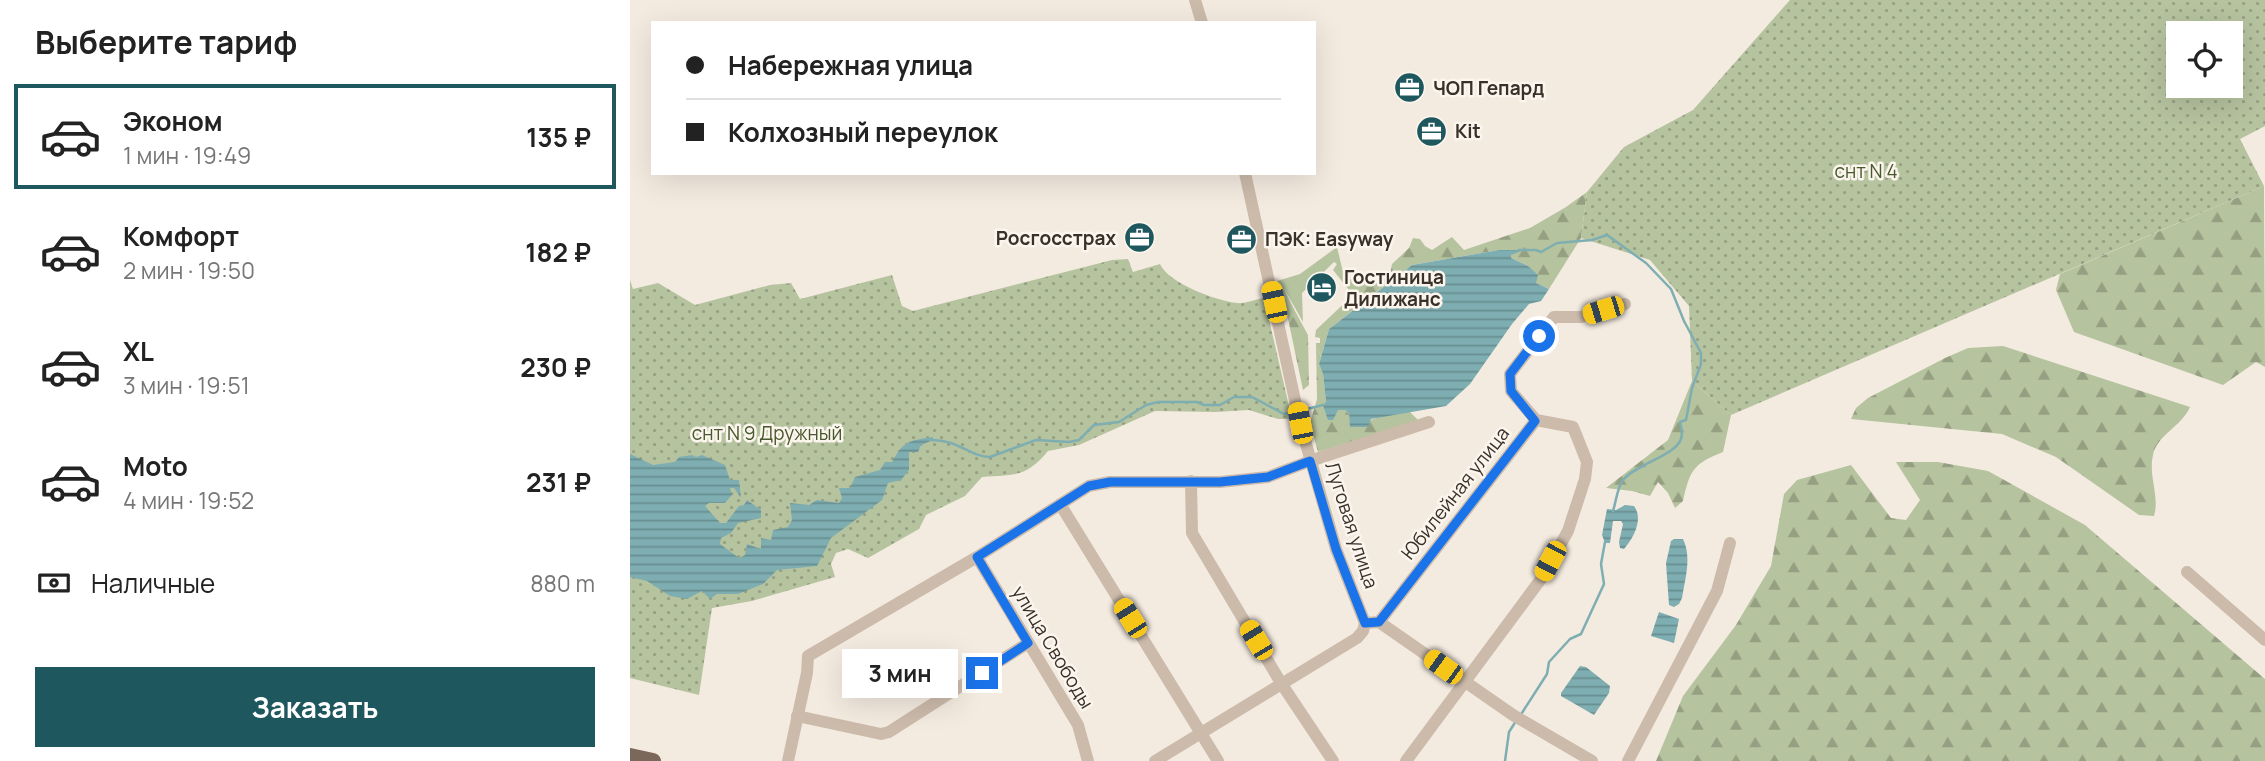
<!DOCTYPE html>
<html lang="ru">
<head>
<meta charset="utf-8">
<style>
	:root { --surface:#fff; --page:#f6f6f6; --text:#222; --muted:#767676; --line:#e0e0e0; --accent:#1e575d }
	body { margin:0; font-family:Manrope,sans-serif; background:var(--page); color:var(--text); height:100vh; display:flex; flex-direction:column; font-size:26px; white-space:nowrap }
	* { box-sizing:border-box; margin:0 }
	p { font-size:23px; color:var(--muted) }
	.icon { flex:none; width:38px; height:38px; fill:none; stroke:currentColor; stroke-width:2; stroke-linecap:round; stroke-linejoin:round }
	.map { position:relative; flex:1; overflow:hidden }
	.sheet { display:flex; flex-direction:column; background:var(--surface); width:630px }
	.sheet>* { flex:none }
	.guide { position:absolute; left:21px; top:21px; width:665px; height:154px; border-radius:0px; box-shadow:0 7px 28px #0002; display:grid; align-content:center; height:154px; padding:0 35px; background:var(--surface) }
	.tools { position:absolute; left:1536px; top:21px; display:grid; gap:14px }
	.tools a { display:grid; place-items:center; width:77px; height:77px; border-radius:0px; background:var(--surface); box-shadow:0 7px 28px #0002; font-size:35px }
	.end { position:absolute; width:32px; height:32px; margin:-16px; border:9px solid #1a73e8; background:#fff; box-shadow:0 0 0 4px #fff }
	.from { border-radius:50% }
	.bubble { position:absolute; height:49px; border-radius:0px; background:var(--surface); box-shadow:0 7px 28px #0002; font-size:23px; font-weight:700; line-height:49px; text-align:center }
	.car { position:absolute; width:21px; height:42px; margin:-21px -10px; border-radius:9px; box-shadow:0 0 5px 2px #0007; background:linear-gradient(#f5c518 24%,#345 0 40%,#f5c518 0 76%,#345 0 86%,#f5c518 0) }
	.guide b { display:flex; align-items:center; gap:24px; height:66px; font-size:26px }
	.guide b+b { border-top:2px solid var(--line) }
	.guide i { width:18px; height:18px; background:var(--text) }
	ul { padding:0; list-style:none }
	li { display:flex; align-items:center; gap:21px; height:105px; margin:0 14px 10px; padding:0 21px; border:4px solid transparent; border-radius:0px }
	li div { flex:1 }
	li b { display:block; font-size:26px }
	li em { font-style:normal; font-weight:700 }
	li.on { border-color:var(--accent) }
	li>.icon { width:63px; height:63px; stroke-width:1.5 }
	h2 { padding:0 35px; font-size:32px; line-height:84px }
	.pay { display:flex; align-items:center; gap:18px; height:77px; padding:0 35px; font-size:26px }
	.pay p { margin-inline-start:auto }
	.button { display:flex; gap:14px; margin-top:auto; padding:14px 35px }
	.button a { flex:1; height:80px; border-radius:0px; background:var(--accent); color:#fff; font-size:28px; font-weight:700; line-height:80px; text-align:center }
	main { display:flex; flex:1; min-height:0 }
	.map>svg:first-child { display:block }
	.grass { fill:#b6c39f }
	.forest { fill:url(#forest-firs) }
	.garden { fill:url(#garden-dots); fill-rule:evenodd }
	.water { fill:url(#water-rules) }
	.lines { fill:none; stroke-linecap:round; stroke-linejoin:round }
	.stream { stroke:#7eaeb1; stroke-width:2.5 }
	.minor { stroke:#ccbbab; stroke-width:12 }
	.major { stroke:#7c675b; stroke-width:16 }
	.route { stroke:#1a73e8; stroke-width:9 }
	.labels { text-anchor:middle; stroke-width:5; stroke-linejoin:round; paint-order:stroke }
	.poi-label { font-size:19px; font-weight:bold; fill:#3a302a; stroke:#fbf5ed; text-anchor:start }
	.park-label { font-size:19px; fill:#48592d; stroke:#fbf5ed }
	.street-label { font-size:19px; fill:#3a302a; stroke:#fbf5ed }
</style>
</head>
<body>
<main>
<section class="sheet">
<h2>Выберите тариф</h2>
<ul>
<li class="on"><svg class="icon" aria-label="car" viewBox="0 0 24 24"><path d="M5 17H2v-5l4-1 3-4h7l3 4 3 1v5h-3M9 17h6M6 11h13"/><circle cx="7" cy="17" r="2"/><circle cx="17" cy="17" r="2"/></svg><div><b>Эконом</b><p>1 мин · 19:49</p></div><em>135 ₽</em></li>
<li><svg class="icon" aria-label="car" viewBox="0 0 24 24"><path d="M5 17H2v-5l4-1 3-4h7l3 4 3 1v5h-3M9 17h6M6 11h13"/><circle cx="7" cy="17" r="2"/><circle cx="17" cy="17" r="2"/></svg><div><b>Комфорт</b><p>2 мин · 19:50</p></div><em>182 ₽</em></li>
<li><svg class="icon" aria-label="car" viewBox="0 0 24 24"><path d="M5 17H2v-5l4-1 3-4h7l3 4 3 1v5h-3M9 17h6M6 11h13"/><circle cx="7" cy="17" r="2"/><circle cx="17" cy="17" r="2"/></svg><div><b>XL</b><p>3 мин · 19:51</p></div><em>230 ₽</em></li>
<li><svg class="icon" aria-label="car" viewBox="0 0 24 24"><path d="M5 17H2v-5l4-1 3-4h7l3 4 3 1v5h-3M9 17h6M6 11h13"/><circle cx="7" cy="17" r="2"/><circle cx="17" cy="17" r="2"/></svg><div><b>Moto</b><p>4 мин · 19:52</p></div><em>231 ₽</em></li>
</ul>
<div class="pay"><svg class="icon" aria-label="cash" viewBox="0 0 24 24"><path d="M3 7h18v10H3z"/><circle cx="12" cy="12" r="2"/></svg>Наличные<p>880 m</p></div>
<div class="button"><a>Заказать</a></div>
</section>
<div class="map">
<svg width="1635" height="761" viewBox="0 0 1635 761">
	<defs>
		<pattern id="forest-firs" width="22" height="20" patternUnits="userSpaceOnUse" patternTransform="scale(1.75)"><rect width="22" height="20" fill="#b6c39f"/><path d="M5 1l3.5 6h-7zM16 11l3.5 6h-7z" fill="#959f82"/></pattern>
		<pattern id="garden-dots" width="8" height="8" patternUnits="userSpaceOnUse" patternTransform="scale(1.75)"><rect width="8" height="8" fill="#b6c39f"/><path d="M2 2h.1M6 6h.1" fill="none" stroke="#959f82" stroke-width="1.8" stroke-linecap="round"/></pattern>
		<pattern id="water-rules" width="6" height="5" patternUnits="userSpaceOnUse" patternTransform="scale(1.75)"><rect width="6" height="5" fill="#7eaeb1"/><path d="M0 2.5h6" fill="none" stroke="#688e90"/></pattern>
	</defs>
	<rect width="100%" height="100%" fill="#f4ebe0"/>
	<path class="grass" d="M707,247L713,272L740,297L699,329L691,357L686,343H690V338L685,337L686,330L723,295L703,270L707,264L704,262L672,293L673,322L652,285L665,311L657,314L647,281L670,274Z"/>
	<path class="forest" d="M1634,186L1635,367L1626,362L1593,385L1444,332L1426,290L1430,274Z
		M957,192L951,238L919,289L906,283L898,266L881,258V255L889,250H869L782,265L740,297L728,288L729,280C739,282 753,282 760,275L762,264L779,248L783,238L790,239L795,246L802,250L822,237L834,250L900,228L936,207Z
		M659,311H665L678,335L679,385L673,390L657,314Z
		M686,343L691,357L689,364L693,374L696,402L708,410H715L719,414L721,427L752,416L779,411L789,421L688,452L680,423L687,399Z
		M1373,346L1560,407C1552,426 1527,435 1523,455C1518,476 1530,496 1524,516L1509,515L1426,457L1372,434L1221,419L1226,408L1238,398L1315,358L1338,348Z
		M1062,381L1101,415L1093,452C1063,464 1060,470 1053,501L1045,508L1038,493L1028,482L1020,496L1002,491L976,488L1038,440Z
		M1266,462H1308L1358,471L1455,525L1635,679V761H1026L1053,696L1106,625L1141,566L1154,494L1167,480L1221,465L1261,518L1276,520L1290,500Z"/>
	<path class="garden" d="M1160,0H1635V126L1610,139L1634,186L1101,415L1062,381L1059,306L1020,260L951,238L957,192L994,147L1063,110ZM1549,33H1601V86H1549Z
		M498,259L503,272L530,264C538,283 587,301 607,303C615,304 626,299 634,298L662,419H648L619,410L585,412L525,411L449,445L418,451C397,477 384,475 352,477L335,496L296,515L289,529L238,558L218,549L206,553L201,564L205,577L122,601L82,608L69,695L0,678V280L3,289L28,283L65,305L140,285L161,283L170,299L262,275L272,306L283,311L482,260Z"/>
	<path class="water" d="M869,250H894L881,255V258L898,266L908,275L906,283L919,289L911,301L899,304L882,324L840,384L816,406L741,419L738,427H720L719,414L715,410H708L703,420H698L693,405L696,402L693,374L689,364L699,329L782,265Z
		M303,437V440L291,445L288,452H279V470L271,480L258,483L252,500L201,538L187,566L147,570L133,584L108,594H87L80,599L72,591L57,599L40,596L17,581L0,577V454L23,465L45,462L49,457L62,455L66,457L72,455L95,465L100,480H109L111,498L104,488H100L102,495L95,503H79L75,506L90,523H96L109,506L114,505L117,500L131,510V518L108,523L101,533L91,538L90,544L109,558L115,555L117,544L131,549V538L141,540L143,530L158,527L162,520L160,503L179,505L187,500L209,503L212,498L209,488H220L225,477L250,470L255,462H262C274,441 277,441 303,437Z
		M995,505L1004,506C1014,519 1003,539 994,549L990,548L989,542L993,524L991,521H983L980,543H975L972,535L977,509L986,510Z
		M1044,539H1053C1062,557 1055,579 1052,598L1049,604L1044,607L1039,605L1036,563L1041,541Z
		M1029,612L1049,619L1044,643L1021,636Z
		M950,666L956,667L980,686L979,693L964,715L931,696V693Z"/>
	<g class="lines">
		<path class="stream" d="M889,250H906L911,252L927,243L962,240L977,235L1016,263L1041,289L1054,321L1071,353V364L1062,388L1056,420L1050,422C1051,427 1053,434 1051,439C1045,456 1006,464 993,480C987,488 986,502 983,511
			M673,410L693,405
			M300,440C328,439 340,457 360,457L406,440L439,442L449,440L464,425L489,422L516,405L528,402H567L574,405H590L604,397H622L654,414L663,412
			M890,716L917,674L919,662L940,639L951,634L974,584L971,564L975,542
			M875,761L879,732L886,721"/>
		<path class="minor" d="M565,0L572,23
			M615,173L670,423L706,549L735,623
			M561,481L562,533L651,683L703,761
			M430,504L588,761
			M347,557L448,725L458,761
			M1557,572L1635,640
			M749,622L906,420
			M735,623L749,622L883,715L962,761
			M167,716L251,734L259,732L398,643
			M158,761L177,673L178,656L347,557L459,486L480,482H590L638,477L680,461L799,422
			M525,761L727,638L733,631L735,623
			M776,761L911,579L938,531L955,479L957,462L943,427L906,420L881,391L880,374L924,317H951L995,304
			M998,761L1087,591L1100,543"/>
		<path class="major" d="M0,756L23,761"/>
	</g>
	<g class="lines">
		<path class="route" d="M352,673L398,643L347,557L459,486L480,482H590L638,477L680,461L706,549L735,623L749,622L905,421L881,391L880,374L909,336"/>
	</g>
	<defs>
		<symbol id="office-disc" viewBox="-11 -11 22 22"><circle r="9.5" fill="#1e575d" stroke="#fbf5ed"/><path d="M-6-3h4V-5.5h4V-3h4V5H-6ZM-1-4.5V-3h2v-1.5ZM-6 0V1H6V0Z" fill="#fff"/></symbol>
		<symbol id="hotel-disc" viewBox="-11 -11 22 22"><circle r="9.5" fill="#1e575d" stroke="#fbf5ed"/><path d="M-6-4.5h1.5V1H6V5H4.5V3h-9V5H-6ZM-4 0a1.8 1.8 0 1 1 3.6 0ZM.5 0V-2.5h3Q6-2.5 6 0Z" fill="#fff"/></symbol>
	</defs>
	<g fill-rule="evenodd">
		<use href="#office-disc" x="762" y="70" width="35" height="35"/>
		<use href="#office-disc" x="784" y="114" width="35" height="35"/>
		<use href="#office-disc" x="492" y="220" width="35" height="35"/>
		<use href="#office-disc" x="594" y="222" width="35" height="35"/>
		<use href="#hotel-disc" x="674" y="270" width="35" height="35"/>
	</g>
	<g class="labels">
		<g class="poi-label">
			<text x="803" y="95">ЧОП Гепард</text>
			<text x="825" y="138">Kit</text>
			<text x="486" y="245" text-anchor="end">Росгосстрах</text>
			<text x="635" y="246">ПЭК: Easyway</text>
			<text x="714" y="284">Гостиница<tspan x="714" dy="22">Дилижанс</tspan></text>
		</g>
		<g class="park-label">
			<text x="1236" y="178">снт N 4</text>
			<text x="137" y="440">снт N 9 Дружный</text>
		</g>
		<g class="street-label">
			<text transform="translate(825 493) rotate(-52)" y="7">Юбилейная улица</text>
			<text transform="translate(722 525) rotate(72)" y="7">Луговая улица</text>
			<text transform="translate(423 647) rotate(59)" y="7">улица Свободы</text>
		</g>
	</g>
</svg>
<div class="tools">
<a><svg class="icon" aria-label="locate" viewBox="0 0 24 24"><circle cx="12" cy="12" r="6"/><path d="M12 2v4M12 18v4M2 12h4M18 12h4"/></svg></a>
</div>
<i class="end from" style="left:909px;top:336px"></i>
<i class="end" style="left:352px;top:673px"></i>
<div class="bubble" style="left:212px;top:649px;width:116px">3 мин</div>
<i class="car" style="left:644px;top:302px;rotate:348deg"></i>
<i class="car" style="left:973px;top:310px;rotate:253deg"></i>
<i class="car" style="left:670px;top:423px;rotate:349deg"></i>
<i class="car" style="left:920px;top:561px;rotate:208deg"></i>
<i class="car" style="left:500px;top:618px;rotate:328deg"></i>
<i class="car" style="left:626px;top:640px;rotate:329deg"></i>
<i class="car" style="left:813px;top:667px;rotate:306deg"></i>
<div class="guide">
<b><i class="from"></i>Набережная улица</b>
<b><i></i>Колхозный переулок</b>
</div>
</div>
</main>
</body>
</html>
